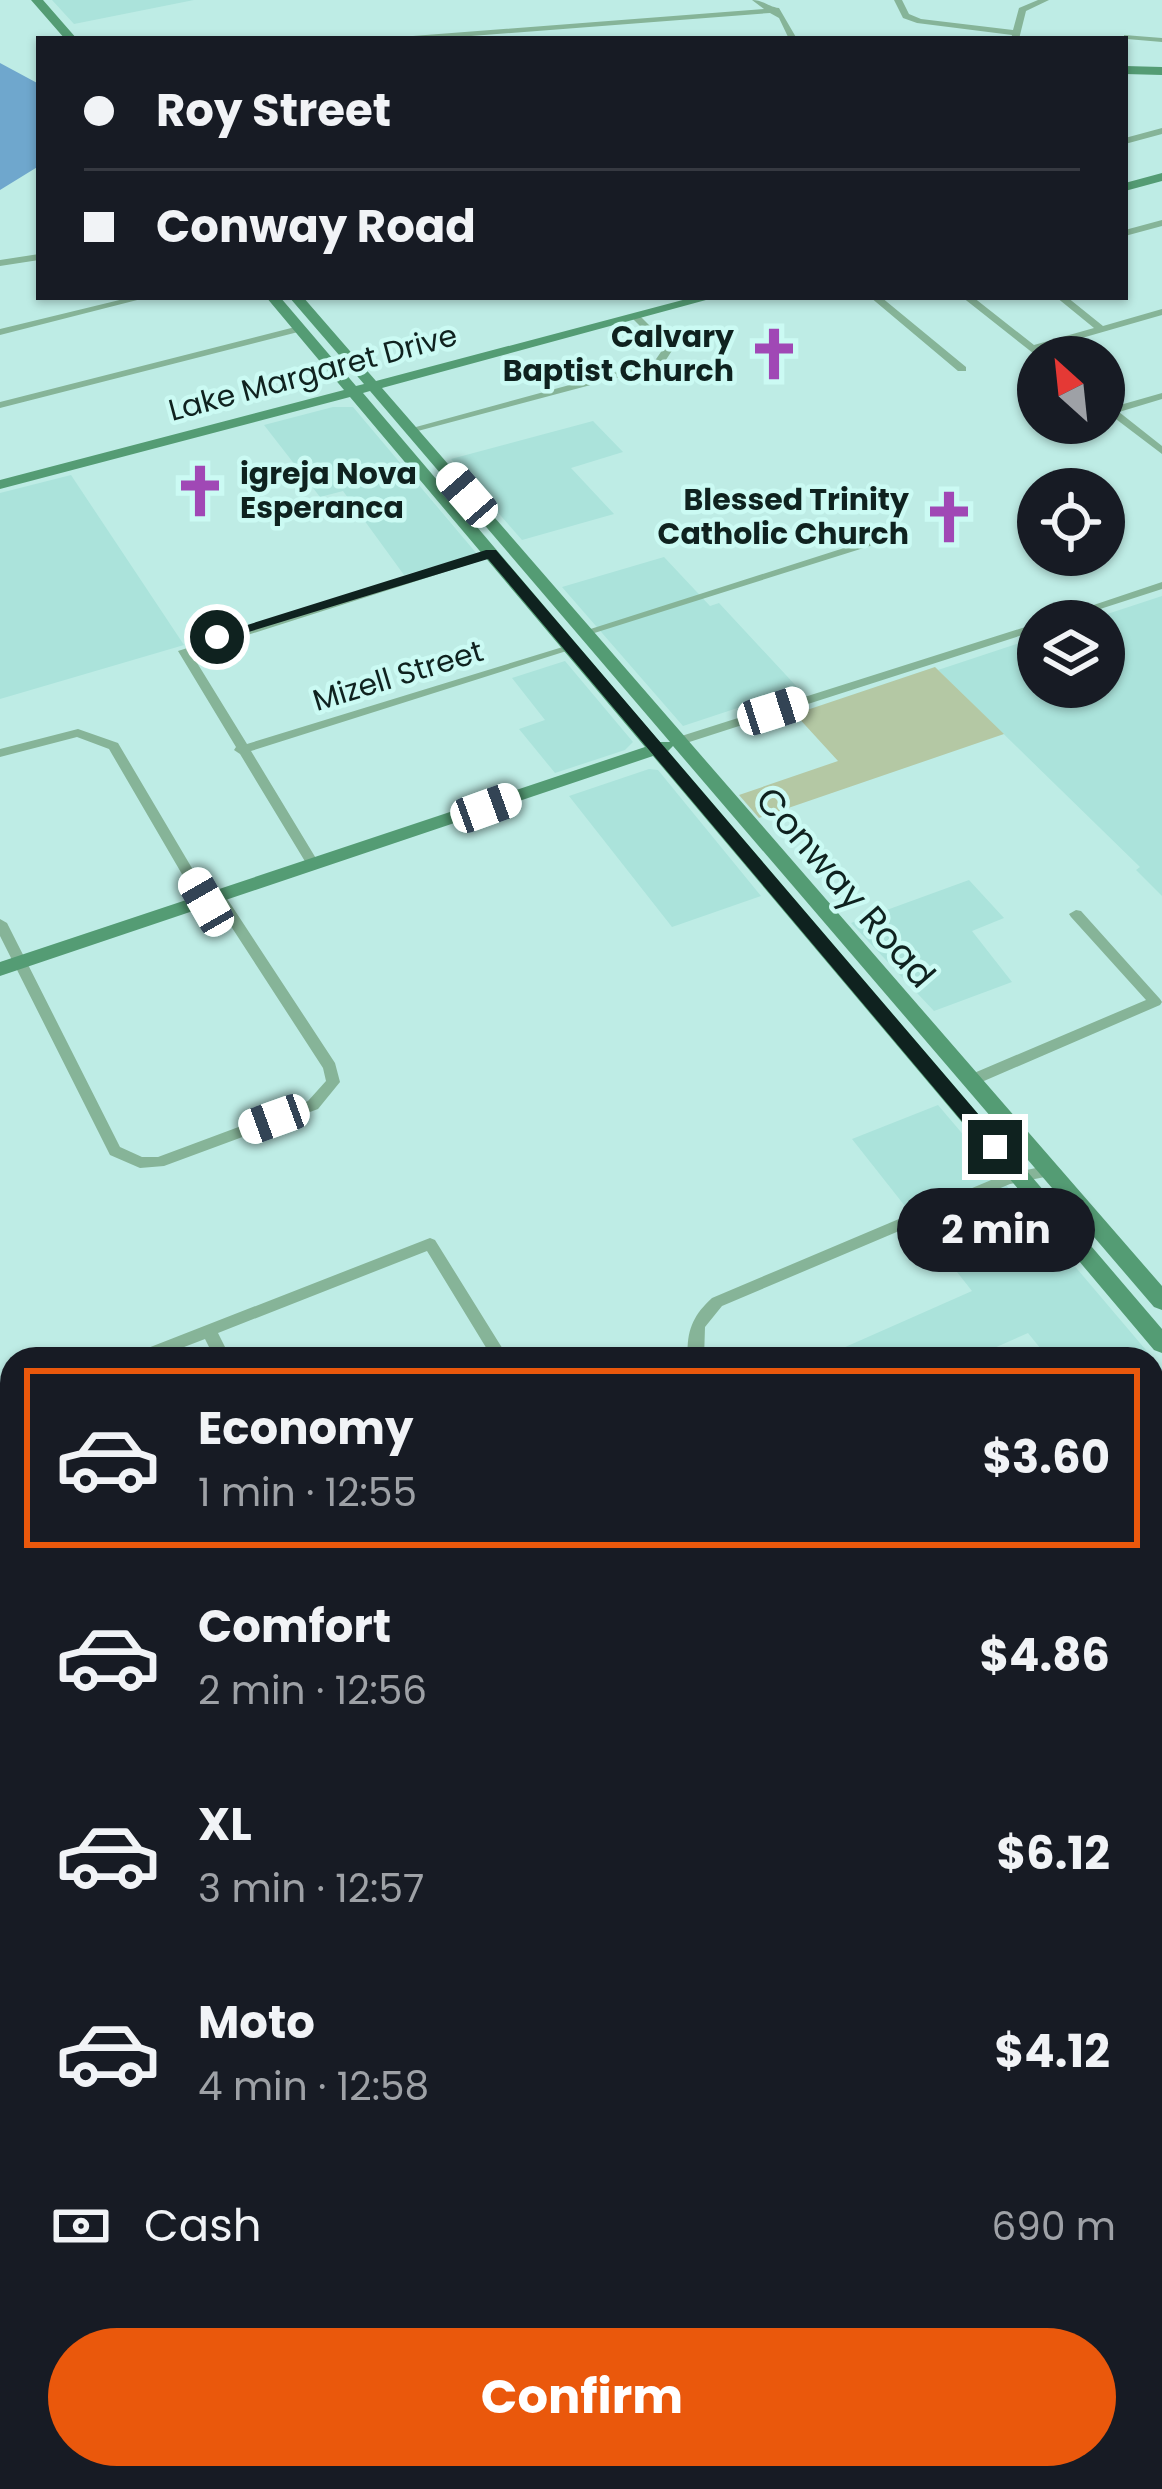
<!DOCTYPE html>
<html lang="en">
<head>
<meta charset="utf-8">
<style>
	:root { --surface:#171b24; --page:#242831; --text:#f1f3f6; --muted:#9ea1a6; --line:#363941; --accent:#ea580c }
	body { margin:0; font-family:Poppins,sans-serif; background:var(--page); color:var(--text); height:100vh; display:flex; flex-direction:column; font-size:45px; white-space:nowrap }
	* { box-sizing:border-box; margin:0 }
	p { font-size:39px; color:var(--muted) }
	.icon { flex:none; width:66px; height:66px; fill:none; stroke:currentColor; stroke-width:2; stroke-linecap:round; stroke-linejoin:round }
	.map { position:relative; flex:1; overflow:hidden }
	.drawer { position:absolute; left:0px; top:1347px; width:1164px; height:1143px; display:flex; flex-direction:column; background:var(--surface); border-radius:36px 36px 0 0; box-shadow:0 3px 9px #0004 }
	.drawer>* { flex:none }
	.banner { position:absolute; left:36px; top:36px; width:1092px; height:264px; border-radius:0px; box-shadow:0 3px 9px #0004; display:grid; align-content:center; height:264px; padding:0 48px; background:var(--surface) }
	.needle { width:78px; rotate:333deg }
	.buttons { position:absolute; left:1017px; top:336px; display:grid; gap:24px }
	.buttons a { display:grid; place-items:center; width:108px; height:108px; border-radius:50%; background:var(--surface); box-shadow:0 3px 9px #0004; font-size:60px }
	.end { position:absolute; width:54px; height:54px; margin:-27px; border:15px solid #0f221f; background:#fff; box-shadow:0 0 0 6px #fff }
	.from { border-radius:50% }
	.bubble { position:absolute; height:84px; border-radius:42px; background:var(--surface); box-shadow:0 3px 9px #0004; font-size:39px; font-weight:700; line-height:84px; text-align:center }
	.car { position:absolute; width:36px; height:72px; margin:-36px -18px; border-radius:15px; box-shadow:0 0 9px 3px #0007; background:linear-gradient(#fff 24%,#345 0 40%,#fff 0 76%,#345 0 86%,#fff 0) }
	.banner b { display:flex; align-items:center; gap:42px; height:114px; font-size:45px }
	.banner b+b { border-top:3px solid var(--line) }
	.banner i { width:30px; height:30px; background:var(--text) }
	ul { padding:21px 0 0; list-style:none }
	li { display:flex; align-items:center; gap:36px; height:180px; margin:0 24px 18px; padding:0 24px; border:6px solid transparent; border-radius:0px }
	li div { flex:1 }
	li b { display:block; font-size:45px }
	li em { font-style:normal; font-weight:700 }
	li.current { border-color:var(--accent) }
	li>.icon { width:108px; height:108px; stroke-width:1.5 }
	.pay { display:flex; align-items:center; gap:30px; height:132px; padding:0 48px; font-size:45px }
	.pay p { margin-inline-start:auto }
	.cta { display:flex; gap:24px; margin-top:auto; padding:24px 48px }
	.cta a { flex:1; height:138px; border-radius:72px; background:var(--accent); color:#fff; font-size:48px; font-weight:700; line-height:138px; text-align:center }
	.map>svg:first-child { display:block }
	.built { fill:#abe3db }
	.green { fill:#b4c8a4 }
	.water { fill:#6fa7cd }
	.lines { fill:none; stroke-linecap:round; stroke-linejoin:round }
	.street { fill:#86b498; fill-rule:evenodd }
	.secondary { fill:#549c74; fill-rule:evenodd }
	.route { fill:#0f221f }
	.labels { text-anchor:middle; stroke-width:9; stroke-linejoin:round; paint-order:stroke }
	.far-poi-label { font-size:30px; font-weight:bold; fill:#0f221f; stroke:#cbfaf3; text-anchor:end }
	.far-street-label { font-size:30px; fill:#0f221f; stroke:#cbfaf3 }
	.street-label { font-size:36px; fill:#0f221f; stroke:#cbfaf3 }
</style>
</head>
<body>
<div class="map">
<svg width="1162" height="2489" viewBox="0 0 1162 2489">
	<rect width="100%" height="100%" fill="#beece5"/>
	<path class="built" d="M52,0H194L74,24Z
		M333,407H353L477,554L404,575L343,491L320,497L264,425Z
		M593,421L623,452L571,468L614,514L522,540L451,459Z
		M71,475L184,645L0,699V493Z
		M664,557L710,606L719,603L798,688L683,726L562,587Z
		M1162,596V896L1136,870L1140,867L938,670L1038,637V687H1104V621H1086Z
		M565,661L633,742L625,750L555,773L519,729L545,720L512,678Z
		M649,769L658,770L761,896L672,927L569,796Z
		M969,880L1004,918L972,931L1012,982L934,1011L851,923Z
		M938,1105L1162,1369V1502L1152,1490V1359H1049L1028,1333L969,1359H839L834,1352L972,1291L852,1139Z"/>
	<path class="green" d="M935,667L1004,734L759,818L739,795L838,761L795,714Z"/>
	<path class="water" d="M0,63L39,84V166L0,190Z
		M0,1603L12,1613V2162L0,2167Z
		M348,2478H857L848,2489H354Z"/>
	<g class="lines">
		<path class="street" d="M752,0C763,0 769,7 779,8L797,39H789L779,18L770,13L432,39H396L400,37L764,9Z
			M894,0H902L909,14L921,19L1013,30L1019,8L1038,0H1049L1026,11L1019,39H1011L1012,35L917,23L903,18Z
			M1124,35L1162,38V42L1127,39H1124Z
			M1162,128V134L1125,144V138Z
			M1162,220V226L1125,236V230Z
			M39,254V260L0,266V260Z
			M132,297H149L0,335V329Z
			M870,297H881L966,367V371H958Z
			M962,297H973L1034,345L1094,328L1056,297H1067L1103,326L1162,309V315L1040,350L1045,355L1038,357Z
			M632,314H638L673,349L662,366L414,432L405,430L654,362L663,349L632,318Z
			M299,326L302,327V331L0,408V402Z
			M1162,393V399L1119,412L1162,446V454L1104,410V402L1113,407Z
			M866,541L872,544L870,546L588,635H580L578,633Z
			M491,551L495,552V556L191,653L247,744L566,646L570,645L576,648L251,751L320,865L319,868H309L240,754L234,750L236,747L178,651Z
			M1162,582V589L1063,621H1046Z
			M1038,623V630L680,745L676,746L670,742L672,739Z
			M78,729L118,743L212,902L210,905H200L109,749L77,737L0,757V749Z
			M219,893L224,894L335,1063L340,1082L318,1109L164,1166L140,1168L110,1155L0,936V919L7,923L120,1147L142,1157H158L308,1101L326,1081L323,1068L212,897Z
			M1076,910L1081,911L1160,999L1162,1002L1160,1005L977,1084H967L965,1080L967,1076L1146,1000L1071,917L1069,914Z
			M1050,1165L1057,1171L1055,1175L1010,1184L722,1306L705,1327L704,1359H688C686,1333 692,1316 712,1298L1003,1175Z
			M430,1238L435,1240L509,1359H493L427,1251L218,1333L231,1359H215L205,1339L153,1359H128L130,1355Z
			M12,1399V1413L0,1417V1403Z
			M1162,1399V1413L1152,1417V1403Z
			M1162,1681V1698L1152,1702V1685Z
			M12,2326V2348L0,2354V2332Z
			M1162,2347V2370L1152,2375V2352Z
			M120,2478H142L145,2489H123Z
			M1005,2478H1028L1023,2489H1000Z"/>
		<path class="secondary" d="M31,0H43L77,39H65Z
			M1125,66L1162,67V75L1125,74Z
			M1162,173V181L1125,191V183Z
			M266,297H280L356,386L364,384L289,297H303L376,381L694,297H717L382,388L1162,1286V1310L1154,1307L673,746L668,751L1162,1329V1353L1154,1350L653,756L0,976V962L645,747L350,397L0,489V480L344,390ZM370,391L670,742H660L363,393Z"/>
	</g>
	<path class="route" d="M486,550H496L1002,1142V1152H988L488,559L222,640L209,637Z"/>
	<defs>
		<symbol id="church-bare" viewBox="-9 -9 18 18"><path d="M-1.2-6h2.4v3.5h3.3v2.4h-3.3V6h-2.4V-.1h-3.3v-2.4h3.3Z" fill="#a048b5" stroke="#cbfaf3" stroke-width="2.5" paint-order="stroke"/></symbol>
	</defs>
	<g fill-rule="evenodd">
		<use href="#church-bare" x="736" y="316" width="76" height="76"/>
		<use href="#church-bare" x="162" y="453" width="76" height="76"/>
		<use href="#church-bare" x="911" y="479" width="76" height="76"/>
	</g>
	<g class="labels">
		<g class="far-poi-label">
			<text x="734" y="347">Calvary<tspan x="734" dy="34">Baptist Church</tspan></text>
			<text x="240" y="484" text-anchor="start">igreja Nova<tspan x="240" dy="34">Esperanca</tspan></text>
			<text x="909" y="510">Blessed Trinity<tspan x="909" dy="34">Catholic Church</tspan></text>
		</g>
		<g class="far-street-label">
			<text transform="translate(313 373) rotate(-15)" y="10">Lake Margaret Drive</text>
			<text transform="translate(398 676) rotate(-17)" y="10">Mizell Street</text>
		</g>
		<g class="street-label">
			<text transform="translate(846 887) rotate(49)" y="13">Conway Road</text>
		</g>
	</g>
</svg>
<div class="buttons">
<a><svg class="needle" viewBox="-14 -14 28 28"><path d="M0-13l5 13h-10z" fill="#e53935"/><path d="M0 13l5-13h-10z" fill="#9ea1a6"/></svg></a>
<a><svg class="icon" aria-label="locate" viewBox="0 0 24 24"><circle cx="12" cy="12" r="6"/><path d="M12 2v4M12 18v4M2 12h4M18 12h4"/></svg></a>
<a><svg class="icon" aria-label="layers" viewBox="0 0 24 24"><path d="M12 4l9 5-9 5-9-5zM3 14l9 5 9-5"/></svg></a>
</div>
<i class="end from" style="left:217px;top:637px"></i>
<i class="end" style="left:995px;top:1147px"></i>
<div class="bubble" style="left:897px;top:1188px;width:198px">2 min</div>
<i class="car" style="left:467px;top:495px;rotate:319deg"></i>
<i class="car" style="left:773px;top:711px;rotate:72deg"></i>
<i class="car" style="left:486px;top:808px;rotate:70deg"></i>
<i class="car" style="left:206px;top:902px;rotate:330deg"></i>
<i class="car" style="left:274px;top:1119px;rotate:250deg"></i>
<div class="banner">
<b><i class="from"></i>Roy Street</b>
<b><i></i>Conway Road</b>
</div>
<section class="drawer">
<ul>
<li class="current"><svg class="icon" aria-label="car" viewBox="0 0 24 24"><path d="M5 17H2v-5l4-1 3-4h7l3 4 3 1v5h-3M9 17h6M6 11h13"/><circle cx="7" cy="17" r="2"/><circle cx="17" cy="17" r="2"/></svg><div><b>Economy</b><p>1 min · 12:55</p></div><em>$3.60</em></li>
<li><svg class="icon" aria-label="car" viewBox="0 0 24 24"><path d="M5 17H2v-5l4-1 3-4h7l3 4 3 1v5h-3M9 17h6M6 11h13"/><circle cx="7" cy="17" r="2"/><circle cx="17" cy="17" r="2"/></svg><div><b>Comfort</b><p>2 min · 12:56</p></div><em>$4.86</em></li>
<li><svg class="icon" aria-label="car" viewBox="0 0 24 24"><path d="M5 17H2v-5l4-1 3-4h7l3 4 3 1v5h-3M9 17h6M6 11h13"/><circle cx="7" cy="17" r="2"/><circle cx="17" cy="17" r="2"/></svg><div><b>XL</b><p>3 min · 12:57</p></div><em>$6.12</em></li>
<li><svg class="icon" aria-label="car" viewBox="0 0 24 24"><path d="M5 17H2v-5l4-1 3-4h7l3 4 3 1v5h-3M9 17h6M6 11h13"/><circle cx="7" cy="17" r="2"/><circle cx="17" cy="17" r="2"/></svg><div><b>Moto</b><p>4 min · 12:58</p></div><em>$4.12</em></li>
</ul>
<div class="pay"><svg class="icon" aria-label="cash" viewBox="0 0 24 24"><path d="M3 7h18v10H3z"/><circle cx="12" cy="12" r="2"/></svg>Cash<p>690 m</p></div>
<div class="cta"><a>Confirm</a></div>
</section>
</div>
</body>
</html>
